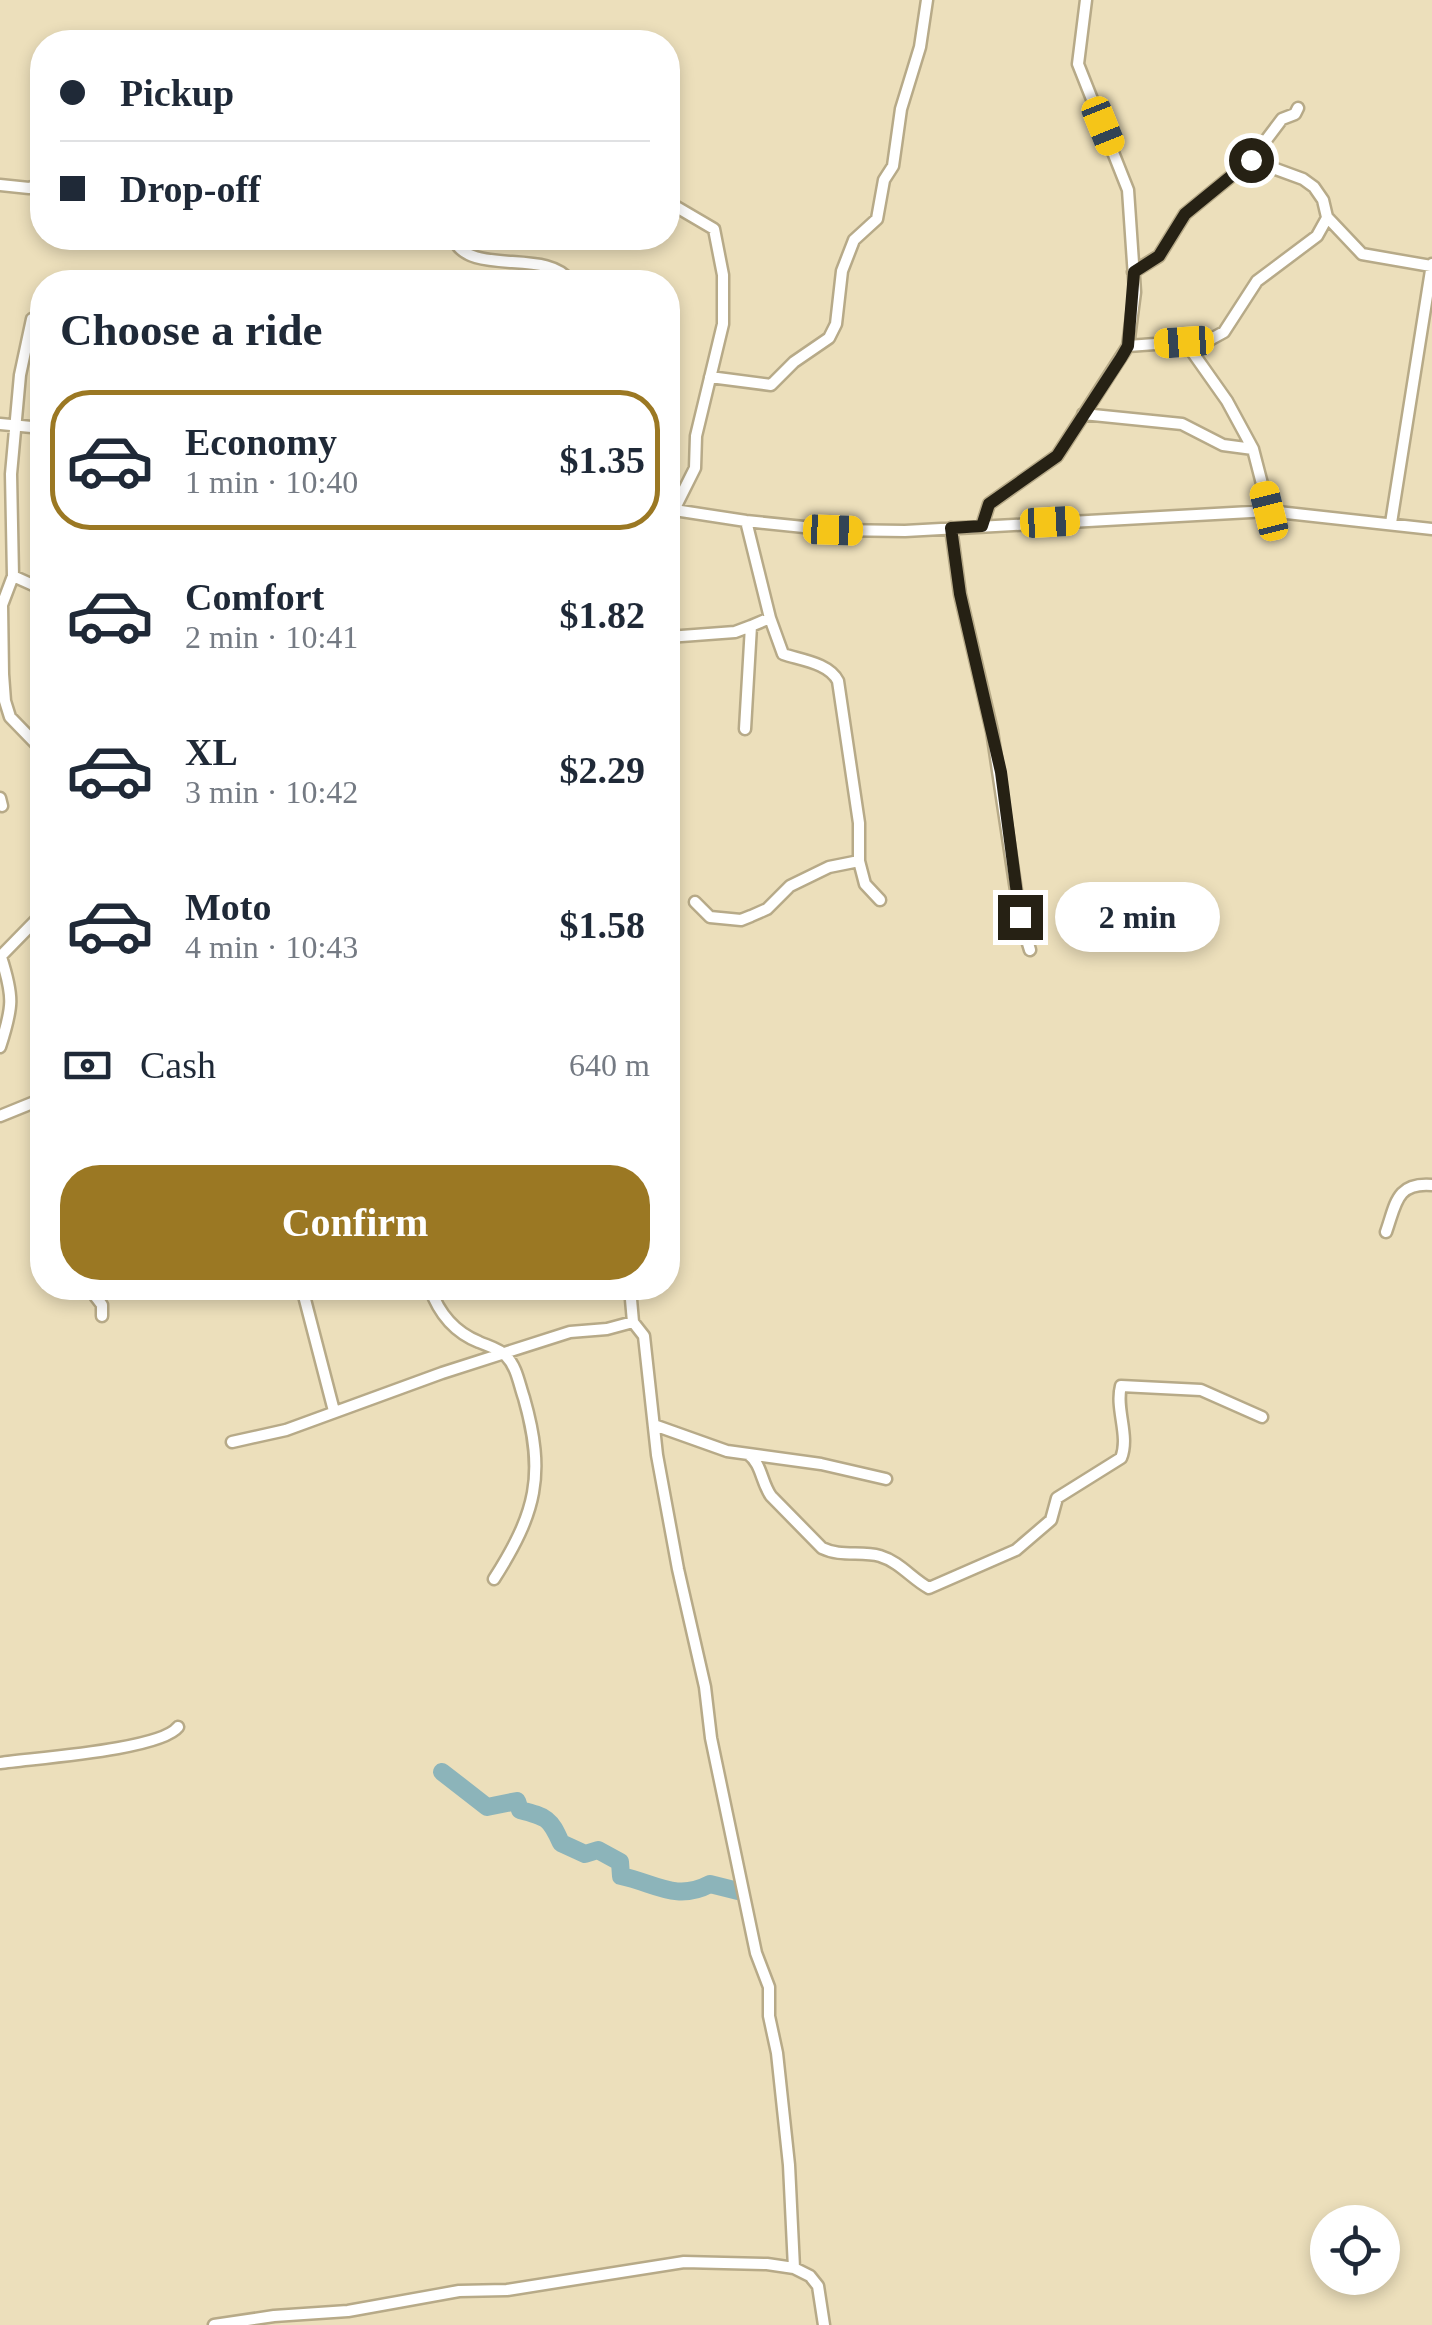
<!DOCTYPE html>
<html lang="en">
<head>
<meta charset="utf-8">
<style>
	:root { --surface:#fff; --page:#f2f2f3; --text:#1f2937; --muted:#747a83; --line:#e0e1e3; --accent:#9b7823 }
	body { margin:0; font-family:"Times New Roman",serif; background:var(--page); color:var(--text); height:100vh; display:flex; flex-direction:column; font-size:38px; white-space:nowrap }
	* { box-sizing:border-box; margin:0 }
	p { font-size:32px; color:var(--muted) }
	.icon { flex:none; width:55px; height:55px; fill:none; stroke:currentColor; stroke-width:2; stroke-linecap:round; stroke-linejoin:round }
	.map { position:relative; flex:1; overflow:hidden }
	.sheet { position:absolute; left:30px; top:270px; width:650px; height:1030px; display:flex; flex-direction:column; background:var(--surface); border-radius:40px; box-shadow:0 5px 15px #0003 }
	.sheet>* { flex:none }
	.banner { position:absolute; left:30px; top:30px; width:650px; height:220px; border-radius:40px; box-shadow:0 5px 15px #0003; display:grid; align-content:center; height:220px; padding:0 30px; background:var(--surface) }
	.controls { position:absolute; left:1310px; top:2205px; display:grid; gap:20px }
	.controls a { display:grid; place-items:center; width:90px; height:90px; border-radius:50%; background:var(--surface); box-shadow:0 5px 15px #0003; font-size:50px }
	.end { position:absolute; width:45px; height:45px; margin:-22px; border:12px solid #262114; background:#fff; box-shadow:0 0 0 5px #fff }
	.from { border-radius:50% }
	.bubble { position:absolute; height:70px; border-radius:35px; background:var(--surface); box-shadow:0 5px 15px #0003; font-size:32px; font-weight:700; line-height:70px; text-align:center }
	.car { position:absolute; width:30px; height:60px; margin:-30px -15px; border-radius:12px; box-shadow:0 0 8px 2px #0007; background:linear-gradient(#f5c518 24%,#345 0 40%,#f5c518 0 76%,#345 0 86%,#f5c518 0) }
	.banner b { display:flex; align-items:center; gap:35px; height:95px; font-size:38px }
	.banner b+b { border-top:2px solid var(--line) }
	.banner i { width:25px; height:25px; background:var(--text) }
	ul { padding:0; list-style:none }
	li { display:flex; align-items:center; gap:30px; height:140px; margin:0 20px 15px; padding:0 10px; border:5px solid transparent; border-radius:40px }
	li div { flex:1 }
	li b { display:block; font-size:38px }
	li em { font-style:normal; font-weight:700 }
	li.selected { border-color:var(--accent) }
	li>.icon { width:90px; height:90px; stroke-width:1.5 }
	h2 { padding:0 30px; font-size:45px; line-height:120px }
	.pay { display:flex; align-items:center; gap:25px; height:110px; padding:0 30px; font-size:38px }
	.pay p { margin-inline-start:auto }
	.action { display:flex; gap:20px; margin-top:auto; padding:20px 30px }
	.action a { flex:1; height:115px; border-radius:40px; background:var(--accent); color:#fff; font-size:40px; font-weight:700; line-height:115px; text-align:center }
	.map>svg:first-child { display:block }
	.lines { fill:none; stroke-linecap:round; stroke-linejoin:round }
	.river { stroke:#8cb4ba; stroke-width:18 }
	.minor-casing { stroke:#b7aa88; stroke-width:15 }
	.minor { stroke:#fff; stroke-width:10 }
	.route { stroke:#262114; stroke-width:12 }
</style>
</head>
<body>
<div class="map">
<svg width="1432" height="2325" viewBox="0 0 1432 2325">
	<rect width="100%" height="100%" fill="#ecdfbb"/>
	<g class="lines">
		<path class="river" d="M442,1772L487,1807L517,1801L520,1810C547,1817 550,1818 561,1843L585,1854L598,1850L620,1862L621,1876C655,1883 676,1902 710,1884L738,1891"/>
		<defs>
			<path id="minor" d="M1251,160L1303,179L1314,187L1323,200L1327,217L1362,254L1431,266
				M0,185L29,188L42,184
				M668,202L714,229L723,275V324L696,436L695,468L668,522
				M242,238C262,247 286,240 307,238
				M453,238C469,278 548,247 571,282
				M1133,272L1159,256L1185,214L1251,160L1282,119L1295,114L1298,108
				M32,319L20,375L11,474L13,576L2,605L3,674L5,701L10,717L42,750
				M1128,346L1183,342L1191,350L1224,332L1257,281L1317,236L1327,218
				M1191,350L1227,401L1253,449L1269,511
				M710,377L771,385L794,362L829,338L836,324L842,271L854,240L877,219L884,180L893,166L901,109L920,47L927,0
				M1083,414L1182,424L1223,445L1253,449
				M0,424L42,428
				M668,509L746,521L833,530L905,531L1269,511L1432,529
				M746,521L770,618L783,654C801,660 829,663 838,681L859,823V861L865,884L880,900
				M1391,523L1432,264
				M982,526L989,504L1057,456L1128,346L1135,292L1128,190L1078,64L1086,0
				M951,528L960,594L992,731L1020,917L1030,950
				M13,576L42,589
				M668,637L735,632L751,626
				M745,729L751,626L770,618
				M0,798L2,806
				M695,902L710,917L741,920L751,916L767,909L790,886L829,867L859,861
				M0,957L42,914
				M0,1047C13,1007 14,997 1,957
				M0,1116L42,1099
				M1386,1232C1396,1204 1396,1182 1432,1185
				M42,1237L39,1244L42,1263
				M89,1288L102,1305V1316
				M201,1288L200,1292L238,1288
				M302,1288L334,1411
				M430,1288C439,1314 454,1332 479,1342C488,1346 500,1349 506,1356C517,1367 519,1384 524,1398C546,1475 536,1513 494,1579
				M630,1288L633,1322L644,1336L657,1455L678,1569L705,1687L711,1738L756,1953L769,1987V2016L777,2053L789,2165L794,2268
				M654,1425L727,1451L821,1464L886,1479
				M232,1442L286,1430L442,1373L570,1332L607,1329L633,1322
				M748,1454C762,1464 761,1482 771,1496L822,1548C840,1557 861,1551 880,1556C900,1562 912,1579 929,1588L1016,1550L1051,1520L1057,1498L1121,1458C1130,1436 1115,1409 1121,1386L1201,1390L1262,1417
				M0,1763C34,1758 160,1750 178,1727
				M214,2325L274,2316L348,2311L459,2291L507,2290L684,2262L767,2264L794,2268L810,2276L818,2286L824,2325"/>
		</defs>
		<use href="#minor" class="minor-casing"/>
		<use href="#minor" class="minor"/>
	</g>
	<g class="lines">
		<path class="route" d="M1020,917L1001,772L960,594L951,528L982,526L989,504L1057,456L1121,358L1128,346L1134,272L1159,256L1185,214L1251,160"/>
	</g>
</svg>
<div class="controls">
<a><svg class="icon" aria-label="locate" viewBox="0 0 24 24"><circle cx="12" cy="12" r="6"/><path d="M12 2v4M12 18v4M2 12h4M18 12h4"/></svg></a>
</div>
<i class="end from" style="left:1251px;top:160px"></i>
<i class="end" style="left:1020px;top:917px"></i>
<div class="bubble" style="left:1055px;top:882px;width:165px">2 min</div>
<i class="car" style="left:1103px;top:126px;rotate:158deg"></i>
<i class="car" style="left:1184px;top:342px;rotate:266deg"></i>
<i class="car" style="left:1269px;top:511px;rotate:346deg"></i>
<i class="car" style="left:1050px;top:522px;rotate:87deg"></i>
<i class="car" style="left:833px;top:530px;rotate:92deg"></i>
<div class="banner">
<b><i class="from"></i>Pickup</b>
<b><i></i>Drop-off</b>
</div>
<section class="sheet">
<h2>Choose a ride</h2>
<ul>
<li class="selected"><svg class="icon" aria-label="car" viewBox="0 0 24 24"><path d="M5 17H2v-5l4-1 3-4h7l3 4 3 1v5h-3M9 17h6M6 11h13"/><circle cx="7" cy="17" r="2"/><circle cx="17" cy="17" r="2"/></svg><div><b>Economy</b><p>1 min · 10:40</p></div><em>$1.35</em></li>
<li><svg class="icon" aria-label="car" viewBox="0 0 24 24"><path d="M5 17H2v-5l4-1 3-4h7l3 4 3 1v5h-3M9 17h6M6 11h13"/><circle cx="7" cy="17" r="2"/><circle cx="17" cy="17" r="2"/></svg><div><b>Comfort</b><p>2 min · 10:41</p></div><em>$1.82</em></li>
<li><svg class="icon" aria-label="car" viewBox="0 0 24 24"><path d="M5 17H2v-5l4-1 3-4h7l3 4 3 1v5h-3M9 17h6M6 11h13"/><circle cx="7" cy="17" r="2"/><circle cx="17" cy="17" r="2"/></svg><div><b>XL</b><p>3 min · 10:42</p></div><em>$2.29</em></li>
<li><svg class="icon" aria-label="car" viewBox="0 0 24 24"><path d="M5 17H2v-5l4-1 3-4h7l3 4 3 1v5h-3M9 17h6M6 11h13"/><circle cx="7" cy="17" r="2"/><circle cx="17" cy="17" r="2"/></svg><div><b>Moto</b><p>4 min · 10:43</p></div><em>$1.58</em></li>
</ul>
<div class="pay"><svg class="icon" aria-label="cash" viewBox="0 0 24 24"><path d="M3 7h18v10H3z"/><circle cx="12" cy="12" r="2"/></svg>Cash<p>640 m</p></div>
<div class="action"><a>Confirm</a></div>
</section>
</div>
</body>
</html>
